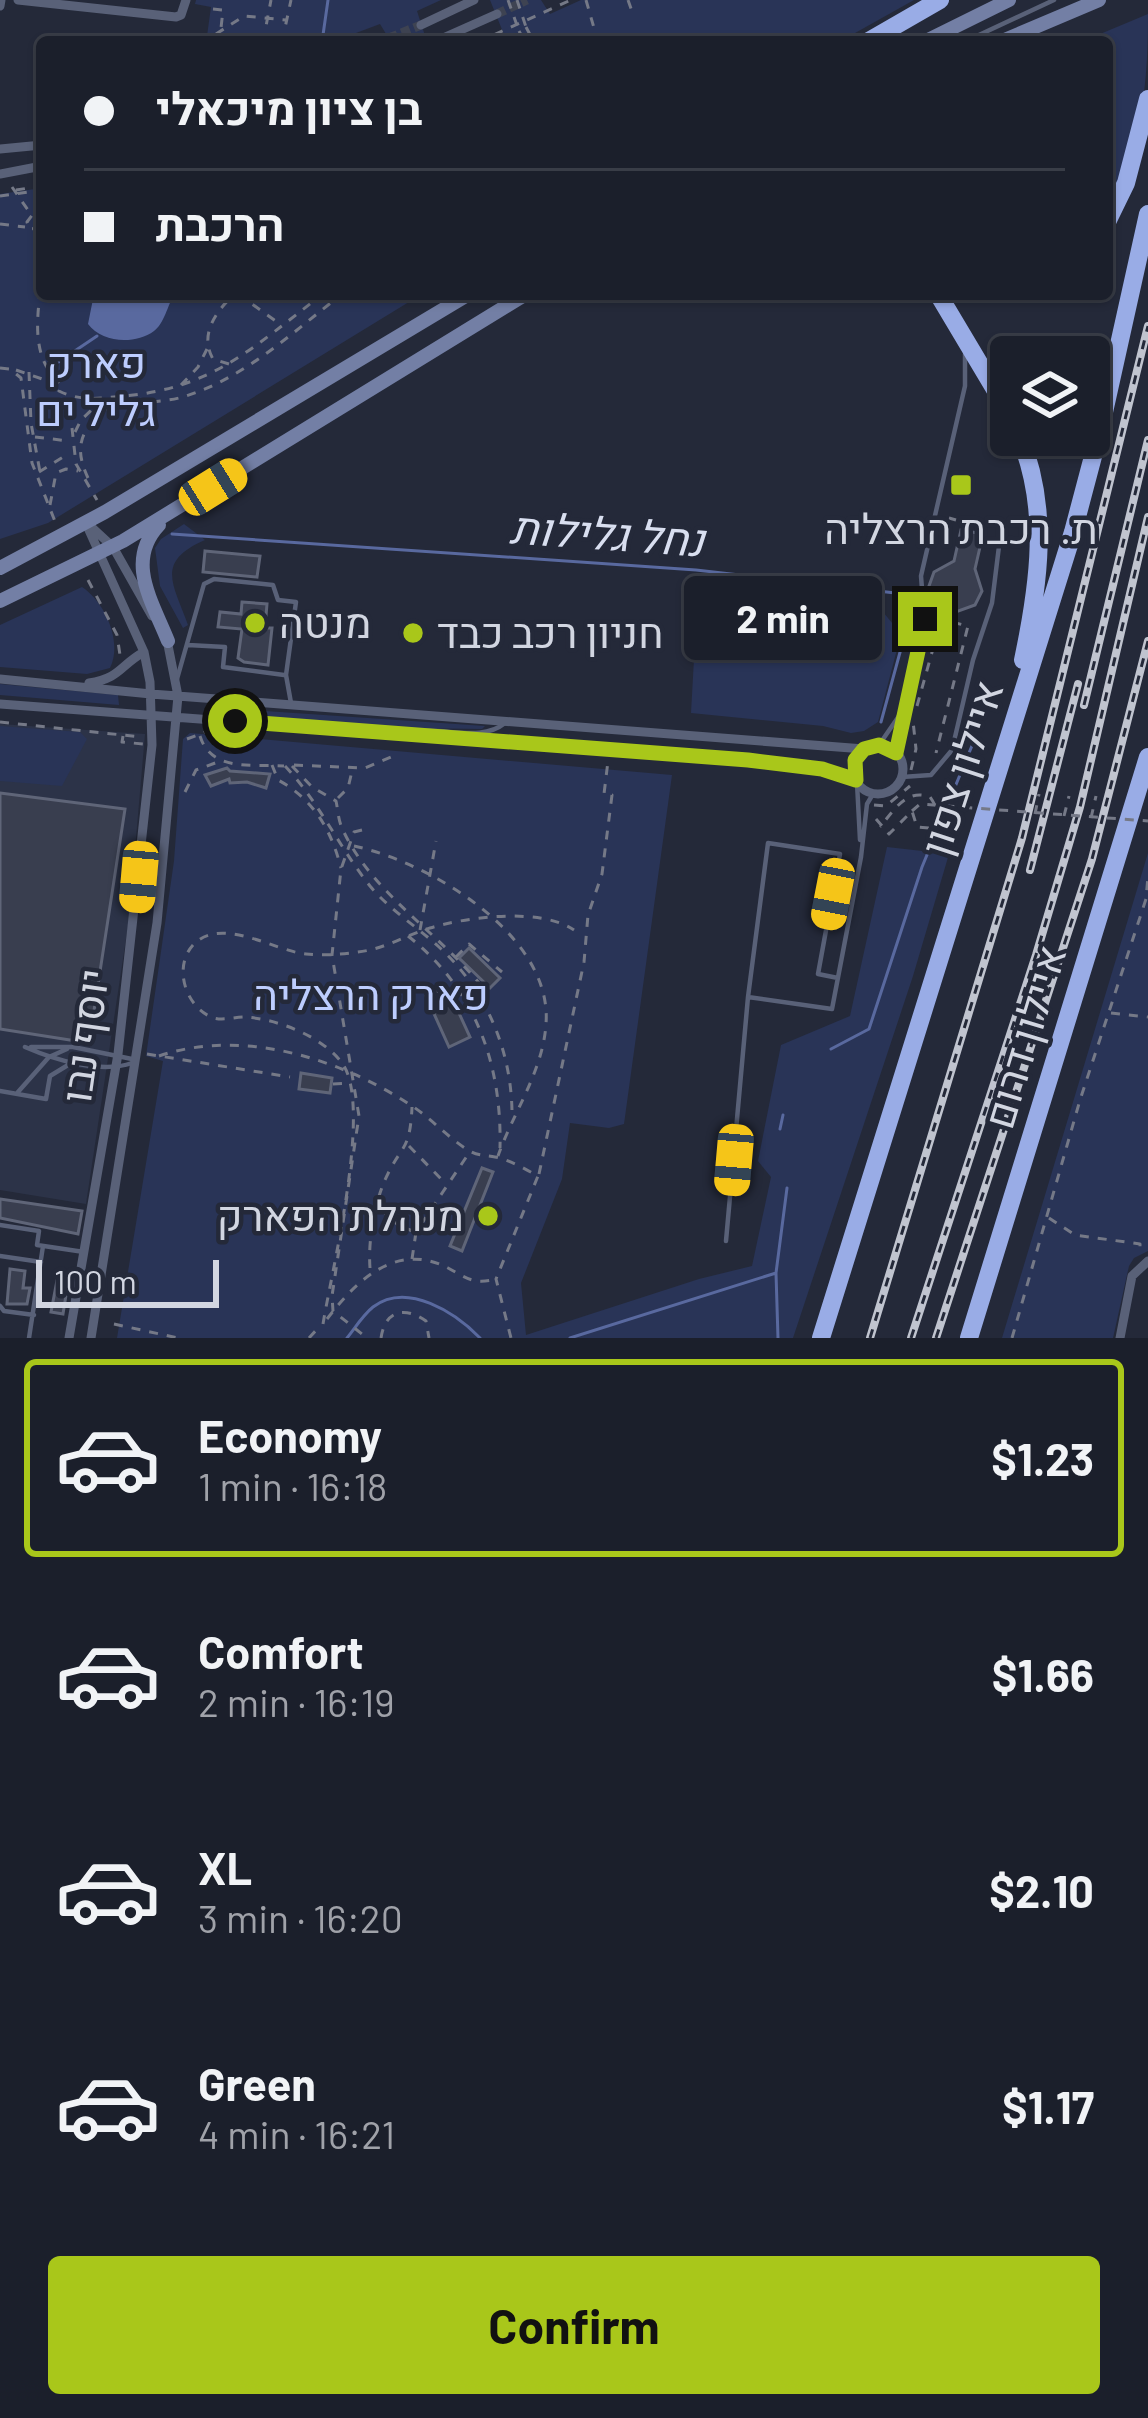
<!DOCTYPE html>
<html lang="en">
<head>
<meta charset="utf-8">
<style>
	:root { --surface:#1b1f2b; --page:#282c37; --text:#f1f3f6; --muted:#a0a2a9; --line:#393d47; --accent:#a9c71a }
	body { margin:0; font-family:Barlow,Heebo,sans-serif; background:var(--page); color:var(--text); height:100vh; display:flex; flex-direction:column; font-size:45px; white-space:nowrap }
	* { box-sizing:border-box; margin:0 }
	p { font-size:39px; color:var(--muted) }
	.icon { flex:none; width:66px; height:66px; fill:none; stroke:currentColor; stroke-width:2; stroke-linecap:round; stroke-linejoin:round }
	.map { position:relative; height:1338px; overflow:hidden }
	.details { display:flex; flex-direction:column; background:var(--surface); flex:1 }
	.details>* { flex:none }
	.guide { position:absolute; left:36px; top:36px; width:1077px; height:264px; border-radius:12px; box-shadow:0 3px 9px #0004,0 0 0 3px var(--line); display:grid; align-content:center; height:264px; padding:0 48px; background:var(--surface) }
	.buttons { position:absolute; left:990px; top:336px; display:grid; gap:24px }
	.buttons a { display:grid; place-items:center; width:120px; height:120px; border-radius:12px; background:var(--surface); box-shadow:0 3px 9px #0004,0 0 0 3px var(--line); font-size:60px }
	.scale { position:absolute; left:36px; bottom:30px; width:183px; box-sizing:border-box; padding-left:12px; border:6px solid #d2d6e1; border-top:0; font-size:33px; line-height:42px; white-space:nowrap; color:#d2d6e1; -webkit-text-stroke:9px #242939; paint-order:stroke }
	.end { position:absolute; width:54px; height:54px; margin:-27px; border:15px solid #a9c71a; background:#111; box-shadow:0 0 0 6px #111 }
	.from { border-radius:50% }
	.bubble { position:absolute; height:84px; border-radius:12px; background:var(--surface); box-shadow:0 3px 9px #0004,0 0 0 3px var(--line); font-size:39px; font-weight:700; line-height:84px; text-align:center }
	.car { position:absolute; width:36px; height:72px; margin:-36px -18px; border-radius:15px; box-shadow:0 0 9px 3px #0007; background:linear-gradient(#f5c518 24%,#345 0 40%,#f5c518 0 76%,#345 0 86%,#f5c518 0) }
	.guide b { display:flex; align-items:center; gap:42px; height:114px; font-size:45px }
	.guide b+b { border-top:3px solid var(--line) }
	.guide i { width:30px; height:30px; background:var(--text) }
	ul { padding:21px 0 0; list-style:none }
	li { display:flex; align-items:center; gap:36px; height:198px; margin:0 24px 18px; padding:0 24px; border:6px solid transparent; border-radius:12px }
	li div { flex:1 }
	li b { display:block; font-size:45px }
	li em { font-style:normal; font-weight:700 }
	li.on { border-color:var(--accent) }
	li>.icon { width:108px; height:108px; stroke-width:1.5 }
	.action { display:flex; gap:24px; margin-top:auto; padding:24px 48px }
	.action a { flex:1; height:138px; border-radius:12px; background:var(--accent); color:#111; font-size:48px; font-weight:700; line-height:138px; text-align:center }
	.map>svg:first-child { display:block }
	.built { fill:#2c3348 }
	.green { fill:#293457 }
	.water { fill:#59699f }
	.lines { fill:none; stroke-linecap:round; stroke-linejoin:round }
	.stream { stroke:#59699f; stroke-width:3 }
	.building { fill:#393e4f; stroke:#5f6578; stroke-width:3 }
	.street-tunnel { stroke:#3e4352; stroke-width:9; stroke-dasharray:9 4.5; stroke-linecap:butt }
	.path { stroke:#757987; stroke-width:3; stroke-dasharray:9 9; stroke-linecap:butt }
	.lane { stroke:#596178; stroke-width:4.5 }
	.street { stroke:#596178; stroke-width:9 }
	.secondary { stroke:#737fa5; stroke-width:14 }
	.highway { stroke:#99ace6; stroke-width:18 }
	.rail-casing { stroke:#c0c4cf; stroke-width:8 }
	.rail { stroke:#242939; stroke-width:3; stroke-dasharray:9; stroke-linecap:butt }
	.path-bridge { stroke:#757987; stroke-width:3; stroke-dasharray:9 9; stroke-linecap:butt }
	.highway-bridge { stroke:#99ace6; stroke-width:18 }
	.route { stroke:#a9c71a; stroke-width:15 }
	.poi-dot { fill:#a9c71a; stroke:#242939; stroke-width:4.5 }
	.labels { text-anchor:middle; stroke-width:9; stroke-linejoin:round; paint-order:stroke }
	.park-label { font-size:42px; fill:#bdcdfe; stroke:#242939 }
	.poi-label { font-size:42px; fill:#d2d6e1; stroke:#242939; text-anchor:start }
	.street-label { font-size:42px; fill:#d2d6e1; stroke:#242939 }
	.water-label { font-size:45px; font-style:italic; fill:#d9dff0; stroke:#242939 }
</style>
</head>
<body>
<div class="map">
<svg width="1148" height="1338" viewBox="0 0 1148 1338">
	<rect width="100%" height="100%" fill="#242939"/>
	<path class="built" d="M0,724L145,734L129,919L86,1204L0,1190Z"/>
	<path class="green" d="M196,0H441L417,11L427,42H391L380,24L332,42H256L207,36L211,7L195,4Z
		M490,0H541L550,14L581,0H914L839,42H496L505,37Z
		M1148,14C1148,77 1144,144 1107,199V42H1081Z
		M42,188V294H422L48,523L0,539V194Z
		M184,524L205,540C154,562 174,585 188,625L183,628L160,586L155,548L161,539Z
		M82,587C105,602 123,642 110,668L87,674L0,667V625Z
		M698,587L879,607L901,634L878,722L864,731L851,733L823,726L691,713Z
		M0,684L118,695L119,705L0,695Z
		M205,707L485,726L482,729L401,728L204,712Z
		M0,726L80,732L87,739L62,786L0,781Z
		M190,733L672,775L624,1124L609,1128L570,1123L562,1179L521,1283L526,1335L699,1279L752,1266L771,1177L758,1161L781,1045L850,1016L887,847L949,854L913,976L793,1338H117L163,1061L146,1056L174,861L183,739Z
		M1148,853V1251L1134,1258L1129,1266L1113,1338H1002Z"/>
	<path class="water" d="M94,294H174C168,305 164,324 154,331C135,345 102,343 88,324Z"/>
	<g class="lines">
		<path class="stream" d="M322,42L328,0
			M51,367L97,336
			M172,534L696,570L904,594L911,612L881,722
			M831,1049L869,1029L922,867L976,736L969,734
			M780,1129L783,1115
			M347,1338C355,1328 363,1315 373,1307C407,1281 456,1313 480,1338
			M570,1338L776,1273
			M778,1338L776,1273L787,1188"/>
	</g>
	<path class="building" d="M961,530L983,534L975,569L982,591L975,605L953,613L938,607L929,586L934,572L954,561Z
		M205,551L260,556L257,577L203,572Z
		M242,602L267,604L265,628H272L268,665L244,662L238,658L242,629L218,627L220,612L241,614Z
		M227,768L230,771L270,774L266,788L247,782L230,783L229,779L211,786L205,775Z
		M0,793L125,809L89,1043L0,1029Z
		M469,948L500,978L490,988L459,958Z
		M447,987L470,1037L449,1047L426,996Z
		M301,1073L332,1078L330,1093L299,1089Z
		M482,1168L493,1172L462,1251L450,1246Z
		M0,1199L82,1211L78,1234L0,1218Z
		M10,1269L25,1271L23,1288H30L27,1304H7Z
		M58,1275L69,1276L63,1314L51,1312Z"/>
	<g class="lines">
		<path class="street-tunnel" d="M497,14L527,0
			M389,38L421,25"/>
		<path class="path" d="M586,0L598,42
			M628,0L634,17
			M213,9L223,10L221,28
			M526,27L534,42
			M519,31L525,42
			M216,34L244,16L286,20
			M263,42L271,0
			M282,42L291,0
			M478,42L571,0
			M12,187L30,213
			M16,190L42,186
			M0,196L42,190
			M0,224L25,227
			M41,228L29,229L27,222L33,214L42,218
			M42,272C39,312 27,356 62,385L59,391C81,402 102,398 124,396C215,388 254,346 323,294
			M238,294L280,324
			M229,364L213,359C199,334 216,312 234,294
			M0,368L10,369L21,378L32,463L56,524
			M16,370L48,381
			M29,372L31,423L40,472
			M181,385L198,367L207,349
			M72,428L76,464L97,500
			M75,432L81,420L103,399
			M35,437L69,441
			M39,472L63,457
			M88,478C74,448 80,432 103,410C128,399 159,405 186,396C246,377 293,332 342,294
			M50,505L56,473L66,469L78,471
			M949,518L956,520
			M88,580L117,635L120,655
			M935,618L968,626L936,753
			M917,706L941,620
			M0,722L141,737
			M123,736L122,742L143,744
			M200,736C211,772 252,764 284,766
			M187,739L211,730
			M272,765L278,780C313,799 331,829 341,868
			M294,765L365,768L391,757
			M285,766C319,802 339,847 370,886C390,910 416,926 439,947C488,992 513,1054 512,1119
			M292,766L312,787L336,801C338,810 338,819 342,828C371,893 440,933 483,988
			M911,770L916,749L913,721
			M185,792L196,770L218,762
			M338,798L348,788L352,771
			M874,805L886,806L910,786
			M1035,814L1039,794
			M1064,816L1069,796
			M1091,818L1096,796
			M876,819L889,834L912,811L917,827L930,828C942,819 937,807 930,797C907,788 894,810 880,827
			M362,830L354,832L341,869L332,955L359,1116L332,1296L333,1311L367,1338
			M354,846C429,862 553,935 546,1024C543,1071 513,1113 498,1156
			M420,930L436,841
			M408,936C475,989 502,1063 500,1148
			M456,957L469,944L502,972
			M1111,1013L1148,1017
			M147,1054L290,1077
			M159,1056C242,1028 338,1058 409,1104C430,1117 447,1137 468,1150C477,1156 485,1155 495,1157C510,1160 525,1169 538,1176L496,1279L511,1338
			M333,1084L348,1083
			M409,1146L444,1182
			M539,1174L584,962L588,915L602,874L612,795L604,794L608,761
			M379,1208L398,1225L415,1232
			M1049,1218L1075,1235L1140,1244V1251
			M412,1259L416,1232L469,1153
			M370,1268C368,1241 374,1205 385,1180C401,1144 410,1153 412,1107
			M327,1319C356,1281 396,1241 448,1268C465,1277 472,1284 492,1280
			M114,1324L178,1338
			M323,1324C332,1269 373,1105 342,1063C322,1036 277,1019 245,1017C232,1017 220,1022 209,1016C184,1003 174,966 193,945C221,915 274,951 306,954C327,956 349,954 370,950C391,945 410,934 430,928C467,917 540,907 574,930
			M309,1338L320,1326
			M381,1338C385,1310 405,1306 426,1321L429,1338
			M1012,1338L1080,1100L1146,899L1148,876"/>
		<path class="lane" d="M964,42L1054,0
			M188,645L225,647L223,667L284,675
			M177,679L204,584L214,579L273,585L278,600L296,602L286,675L291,703
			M423,731C450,729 483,741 505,723
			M879,745L901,713
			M896,753L925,628L921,576L965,386V354
			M902,777L931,775L952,750L973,660L992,603L1001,530
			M857,783L860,840
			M838,978L818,974L840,854L768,843L748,997L832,1009L861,857L867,804L873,794
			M25,1047C55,1060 101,1074 132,1063
			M31,1047H73L132,1059
			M0,1091L46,1099L50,1076L73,1062
			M18,1092L49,1057L67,1049
			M0,1225L39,1231L37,1245L84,1252
			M726,1241L748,997
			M0,1256L41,1262
			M0,1306L4,1311L34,1315
			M29,1338L43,1246"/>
		<path class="street" d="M18,0L176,17L181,15L186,0
			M0,6L1,0
			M421,25L474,0
			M379,42L389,38
			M434,42L497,14
			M0,149L42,145
			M0,174L42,166
			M87,523L113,547L152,616
			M0,679L151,694L864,749
			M89,683C121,678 120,665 144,652
			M0,704L748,760L822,769L856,780
			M853 769a25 25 0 1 1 50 0a25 25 0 1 1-50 0Z
			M69,1338L118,1054L152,745L150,682L144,652L88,528
			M91,1338L157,923L178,696L167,640
			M1120,1338L1132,1276L1148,1261"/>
		<path class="secondary" d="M924,42L1009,0
			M1000,42L1099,0
			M159,525C125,561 152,601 168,641
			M0,568L105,512L469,294
			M0,601L123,541L526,294"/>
		<path class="highway" d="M867,42L940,0
			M1107,222L1126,183L1148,99
			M1000,398L1011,418
			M1019,435C1050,508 1039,584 1023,660
			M821,1338L1073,532L1100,430L1148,214
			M969,1338L1148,757"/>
		<defs>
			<path id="rail" d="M1084,705L1148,440
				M1030,870L1078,684
				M870,1338L1022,838L1148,326
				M911,1338L1036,955L1080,807L1148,517
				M936,1338L1092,859L1148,641"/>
		</defs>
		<use href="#rail" class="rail-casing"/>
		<use href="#rail" class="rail"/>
		<path class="path-bridge" d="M508,0L519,31
			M517,0L526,27
			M912,811L920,804L1148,821"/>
		<path class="highway-bridge" d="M938,294L1000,398"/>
	</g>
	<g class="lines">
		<path class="route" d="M235,721L748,760L822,769L856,780L855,760L864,749L879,745L896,753L925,619"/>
	</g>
	<g class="poi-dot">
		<rect x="949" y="473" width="24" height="24" rx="6"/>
		<circle cx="255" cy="623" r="12"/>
		<circle cx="413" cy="633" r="12"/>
		<circle cx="488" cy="1216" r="12"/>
	</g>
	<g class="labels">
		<g class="park-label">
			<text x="96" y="378">פארק<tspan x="96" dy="48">גליל ים</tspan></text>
			<text x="371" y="1010">פארק הרצליה</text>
		</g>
		<g class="poi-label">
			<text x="961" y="544" text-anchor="middle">ת. רכבת הרצליה</text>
			<text x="279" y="638">מנטה</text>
			<text x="437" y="648">חניון רכב כבד</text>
			<text x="464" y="1231" text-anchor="end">מנהלת הפארק</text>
		</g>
		<g class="street-label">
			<text transform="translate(962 768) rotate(-72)" y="15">איילון צפון</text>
			<text transform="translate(85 1036) rotate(-82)" y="15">יוסף נבו</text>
			<text transform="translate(1025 1037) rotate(-73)" y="15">איילון דרום</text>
		</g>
		<g class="water-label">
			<text transform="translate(607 534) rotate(4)" y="16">נחל גלילות</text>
		</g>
	</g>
</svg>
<div class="buttons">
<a><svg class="icon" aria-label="layers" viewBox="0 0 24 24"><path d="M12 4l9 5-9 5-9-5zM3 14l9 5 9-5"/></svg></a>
</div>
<div class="scale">100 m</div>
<i class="end from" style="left:235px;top:721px"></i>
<i class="end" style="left:925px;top:619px"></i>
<div class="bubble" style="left:684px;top:576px;width:198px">2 min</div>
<i class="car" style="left:213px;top:487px;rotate:58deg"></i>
<i class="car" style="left:139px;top:877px;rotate:185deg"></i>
<i class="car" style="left:833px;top:894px;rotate:191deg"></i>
<i class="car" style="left:734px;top:1160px;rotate:185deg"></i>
<div class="guide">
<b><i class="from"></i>בן ציון מיכאלי</b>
<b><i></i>הרכבת</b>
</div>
</div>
<section class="details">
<ul>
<li class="on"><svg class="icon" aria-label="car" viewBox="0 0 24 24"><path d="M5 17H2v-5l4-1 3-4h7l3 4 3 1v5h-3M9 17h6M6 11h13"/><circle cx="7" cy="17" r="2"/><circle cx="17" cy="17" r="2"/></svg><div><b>Economy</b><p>1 min · 16:18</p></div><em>$1.23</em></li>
<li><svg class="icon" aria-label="car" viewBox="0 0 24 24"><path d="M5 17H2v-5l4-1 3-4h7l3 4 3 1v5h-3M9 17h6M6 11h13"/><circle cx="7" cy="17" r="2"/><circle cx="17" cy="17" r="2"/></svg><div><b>Comfort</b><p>2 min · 16:19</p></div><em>$1.66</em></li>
<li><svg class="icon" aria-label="car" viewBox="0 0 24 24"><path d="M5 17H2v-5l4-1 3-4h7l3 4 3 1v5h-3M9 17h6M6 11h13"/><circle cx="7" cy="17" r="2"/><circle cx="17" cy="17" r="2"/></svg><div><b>XL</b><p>3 min · 16:20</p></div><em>$2.10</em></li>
<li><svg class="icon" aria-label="car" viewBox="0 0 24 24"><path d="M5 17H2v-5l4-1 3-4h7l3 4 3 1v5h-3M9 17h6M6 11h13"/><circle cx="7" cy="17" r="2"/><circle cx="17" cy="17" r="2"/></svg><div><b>Green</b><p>4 min · 16:21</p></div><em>$1.17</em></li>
</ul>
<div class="action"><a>Confirm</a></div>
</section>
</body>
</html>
